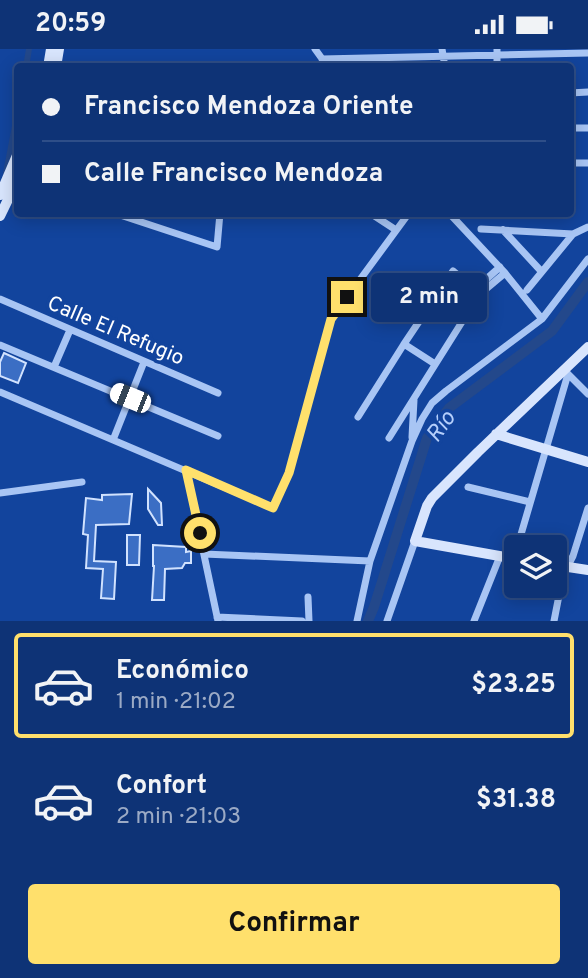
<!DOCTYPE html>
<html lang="es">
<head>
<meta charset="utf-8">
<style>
	:root { --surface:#0e3376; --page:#1c3f7e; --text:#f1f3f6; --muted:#9baac5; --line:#2e4e88; --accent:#ffe06c }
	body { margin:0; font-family:Overpass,sans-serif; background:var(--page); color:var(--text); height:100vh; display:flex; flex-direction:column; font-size:26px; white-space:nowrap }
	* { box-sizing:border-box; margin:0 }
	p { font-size:23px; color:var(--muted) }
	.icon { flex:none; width:38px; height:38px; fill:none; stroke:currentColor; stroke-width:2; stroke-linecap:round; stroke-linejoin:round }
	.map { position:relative; height:572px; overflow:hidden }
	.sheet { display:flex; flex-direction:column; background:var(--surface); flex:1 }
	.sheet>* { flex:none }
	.hud { position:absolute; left:14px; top:14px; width:560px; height:154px; border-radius:7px; box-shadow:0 4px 18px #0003,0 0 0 2px var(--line); display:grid; align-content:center; height:154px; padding:0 28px; background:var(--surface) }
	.buttons { position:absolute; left:504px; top:486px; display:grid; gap:14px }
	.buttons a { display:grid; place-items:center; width:63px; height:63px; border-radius:7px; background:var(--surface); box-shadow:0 4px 18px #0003,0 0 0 2px var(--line); font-size:35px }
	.end { position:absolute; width:32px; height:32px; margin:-16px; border:9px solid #ffe06c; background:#111; box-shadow:0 0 0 4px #111 }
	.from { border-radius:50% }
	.bubble { position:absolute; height:49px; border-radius:7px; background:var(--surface); box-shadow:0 4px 18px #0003,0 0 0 2px var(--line); font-size:23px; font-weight:700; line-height:49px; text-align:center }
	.car { position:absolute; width:21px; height:42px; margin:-21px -10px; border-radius:9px; box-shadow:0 0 5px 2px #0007; background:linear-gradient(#fff 24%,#345 0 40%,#fff 0 76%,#345 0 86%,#fff 0) }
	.hud b { display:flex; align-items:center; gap:24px; height:66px; font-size:26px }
	.hud b+b { border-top:2px solid var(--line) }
	.hud i { width:18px; height:18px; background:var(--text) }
	ul { padding:12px 0 0; list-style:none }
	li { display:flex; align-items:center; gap:21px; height:105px; margin:0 14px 10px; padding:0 14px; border:4px solid transparent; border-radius:7px }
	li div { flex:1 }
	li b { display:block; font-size:26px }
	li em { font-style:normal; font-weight:700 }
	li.current { border-color:var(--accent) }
	li>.icon { width:63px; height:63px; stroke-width:1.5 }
	.cta { display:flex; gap:14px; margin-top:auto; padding:14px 28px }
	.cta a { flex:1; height:80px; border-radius:7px; background:var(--accent); color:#111; font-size:28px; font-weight:700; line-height:80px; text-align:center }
	.status { display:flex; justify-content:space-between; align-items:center; height:49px; padding:0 35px; background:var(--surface); direction:ltr }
	.status svg { height:19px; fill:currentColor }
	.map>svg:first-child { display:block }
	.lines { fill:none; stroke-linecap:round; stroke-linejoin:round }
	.canal { stroke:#23488b; stroke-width:6 }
	.river { stroke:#23488b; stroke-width:10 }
	.building { fill:#3b6ec4; stroke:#d1e2fe; stroke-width:2 }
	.street { stroke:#a8c5f4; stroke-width:7 }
	.secondary { stroke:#d8e5fd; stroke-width:10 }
	.route { stroke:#ffe06c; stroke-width:9 }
	.labels { text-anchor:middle; stroke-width:7; stroke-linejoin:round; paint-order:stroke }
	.street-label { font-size:21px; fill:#fff; stroke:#12449d }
	.water-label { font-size:23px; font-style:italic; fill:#b5cffb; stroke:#12449d }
</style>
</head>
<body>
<div class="status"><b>20:59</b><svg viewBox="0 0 49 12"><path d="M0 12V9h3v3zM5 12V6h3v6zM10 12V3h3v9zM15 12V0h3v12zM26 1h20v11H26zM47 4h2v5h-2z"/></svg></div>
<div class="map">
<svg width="588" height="572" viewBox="0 0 588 572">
	<rect width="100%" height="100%" fill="#12449d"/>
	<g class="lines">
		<path class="canal" d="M26,18L29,0
			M6,124L18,61"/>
		<path class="river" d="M368,572L374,558L427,389L449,359L552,282L588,233"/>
	</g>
	<path class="building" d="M4,304L26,314L18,334L0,327V313Z
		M148,440L161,454L162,476H158L148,460Z
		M132,445L129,475L96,476L94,512L116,513L114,550L101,549L103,520L86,519L88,486L83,485L86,449L102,451V446Z
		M127,486H140L139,516H127Z
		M153,496L186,498V503L191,502V514H185L182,519L165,520L164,551H152L154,517H153Z"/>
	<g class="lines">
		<path class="street" d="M315,0L328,18
			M442,0L445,18
			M497,0V18
			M322,10L588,4
			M570,44L588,43
			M570,79H588
			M570,114H588
			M570,150H571
			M114,164L217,198L220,164
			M370,164L396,181
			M449,164L505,224L542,270
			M481,180L573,185
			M503,181L541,222
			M475,240L500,218
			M527,241L573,185L588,178
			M0,250L218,344
			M404,295L435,315
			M0,296L218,387
			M54,318L70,281
			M566,323L588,345
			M0,343L273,459L289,424L331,270L409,164
			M358,368L404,295L453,222L480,245
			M412,388L414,351
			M389,389L472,257L480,245L505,224
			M113,391L144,313
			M186,421L218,572
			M468,438L530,453
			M0,444L82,433
			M517,499L568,325
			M204,505L370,512
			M308,548L309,572
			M217,568L302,572
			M357,572L370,512L412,392L422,370L432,354L446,342L542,270L588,210
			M387,572L415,492
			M474,572L500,507
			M554,572L563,526L573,507L588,459"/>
		<path class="secondary" d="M48,18L51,0
			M56,18L59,0
			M0,146L18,104
			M0,167L18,130
			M496,385L588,413
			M516,510L415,492L427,457L432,449L478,403L588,298
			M555,516L588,521"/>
	</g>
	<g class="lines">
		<path class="route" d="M200,484L186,421L273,459L289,424L331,270L347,248"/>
	</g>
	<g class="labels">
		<g class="street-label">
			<text transform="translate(116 281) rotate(23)" y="7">Calle El Refugio</text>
		</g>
		<g class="water-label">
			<text transform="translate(440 377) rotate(-54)" y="8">Río</text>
		</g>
	</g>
</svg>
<div class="buttons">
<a><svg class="icon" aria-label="layers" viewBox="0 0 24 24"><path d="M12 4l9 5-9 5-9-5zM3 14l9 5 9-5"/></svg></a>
</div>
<i class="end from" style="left:200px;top:484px"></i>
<i class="end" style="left:347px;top:248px"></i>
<div class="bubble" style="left:371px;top:224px;width:116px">2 min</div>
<i class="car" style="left:130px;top:349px;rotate:292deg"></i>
<div class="hud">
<b><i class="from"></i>Francisco Mendoza Oriente</b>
<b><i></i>Calle Francisco Mendoza</b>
</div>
</div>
<section class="sheet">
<ul>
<li class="current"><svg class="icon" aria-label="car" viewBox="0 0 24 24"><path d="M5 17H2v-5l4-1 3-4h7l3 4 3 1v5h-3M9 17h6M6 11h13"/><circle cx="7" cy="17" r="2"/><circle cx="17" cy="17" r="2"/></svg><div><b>Económico</b><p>1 min · 21:02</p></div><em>$23.25</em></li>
<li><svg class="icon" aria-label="car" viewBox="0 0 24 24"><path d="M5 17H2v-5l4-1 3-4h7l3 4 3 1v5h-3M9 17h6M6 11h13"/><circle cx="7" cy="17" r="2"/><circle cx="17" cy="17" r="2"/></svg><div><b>Confort</b><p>2 min · 21:03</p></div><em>$31.38</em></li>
</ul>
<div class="cta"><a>Confirmar</a></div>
</section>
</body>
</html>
